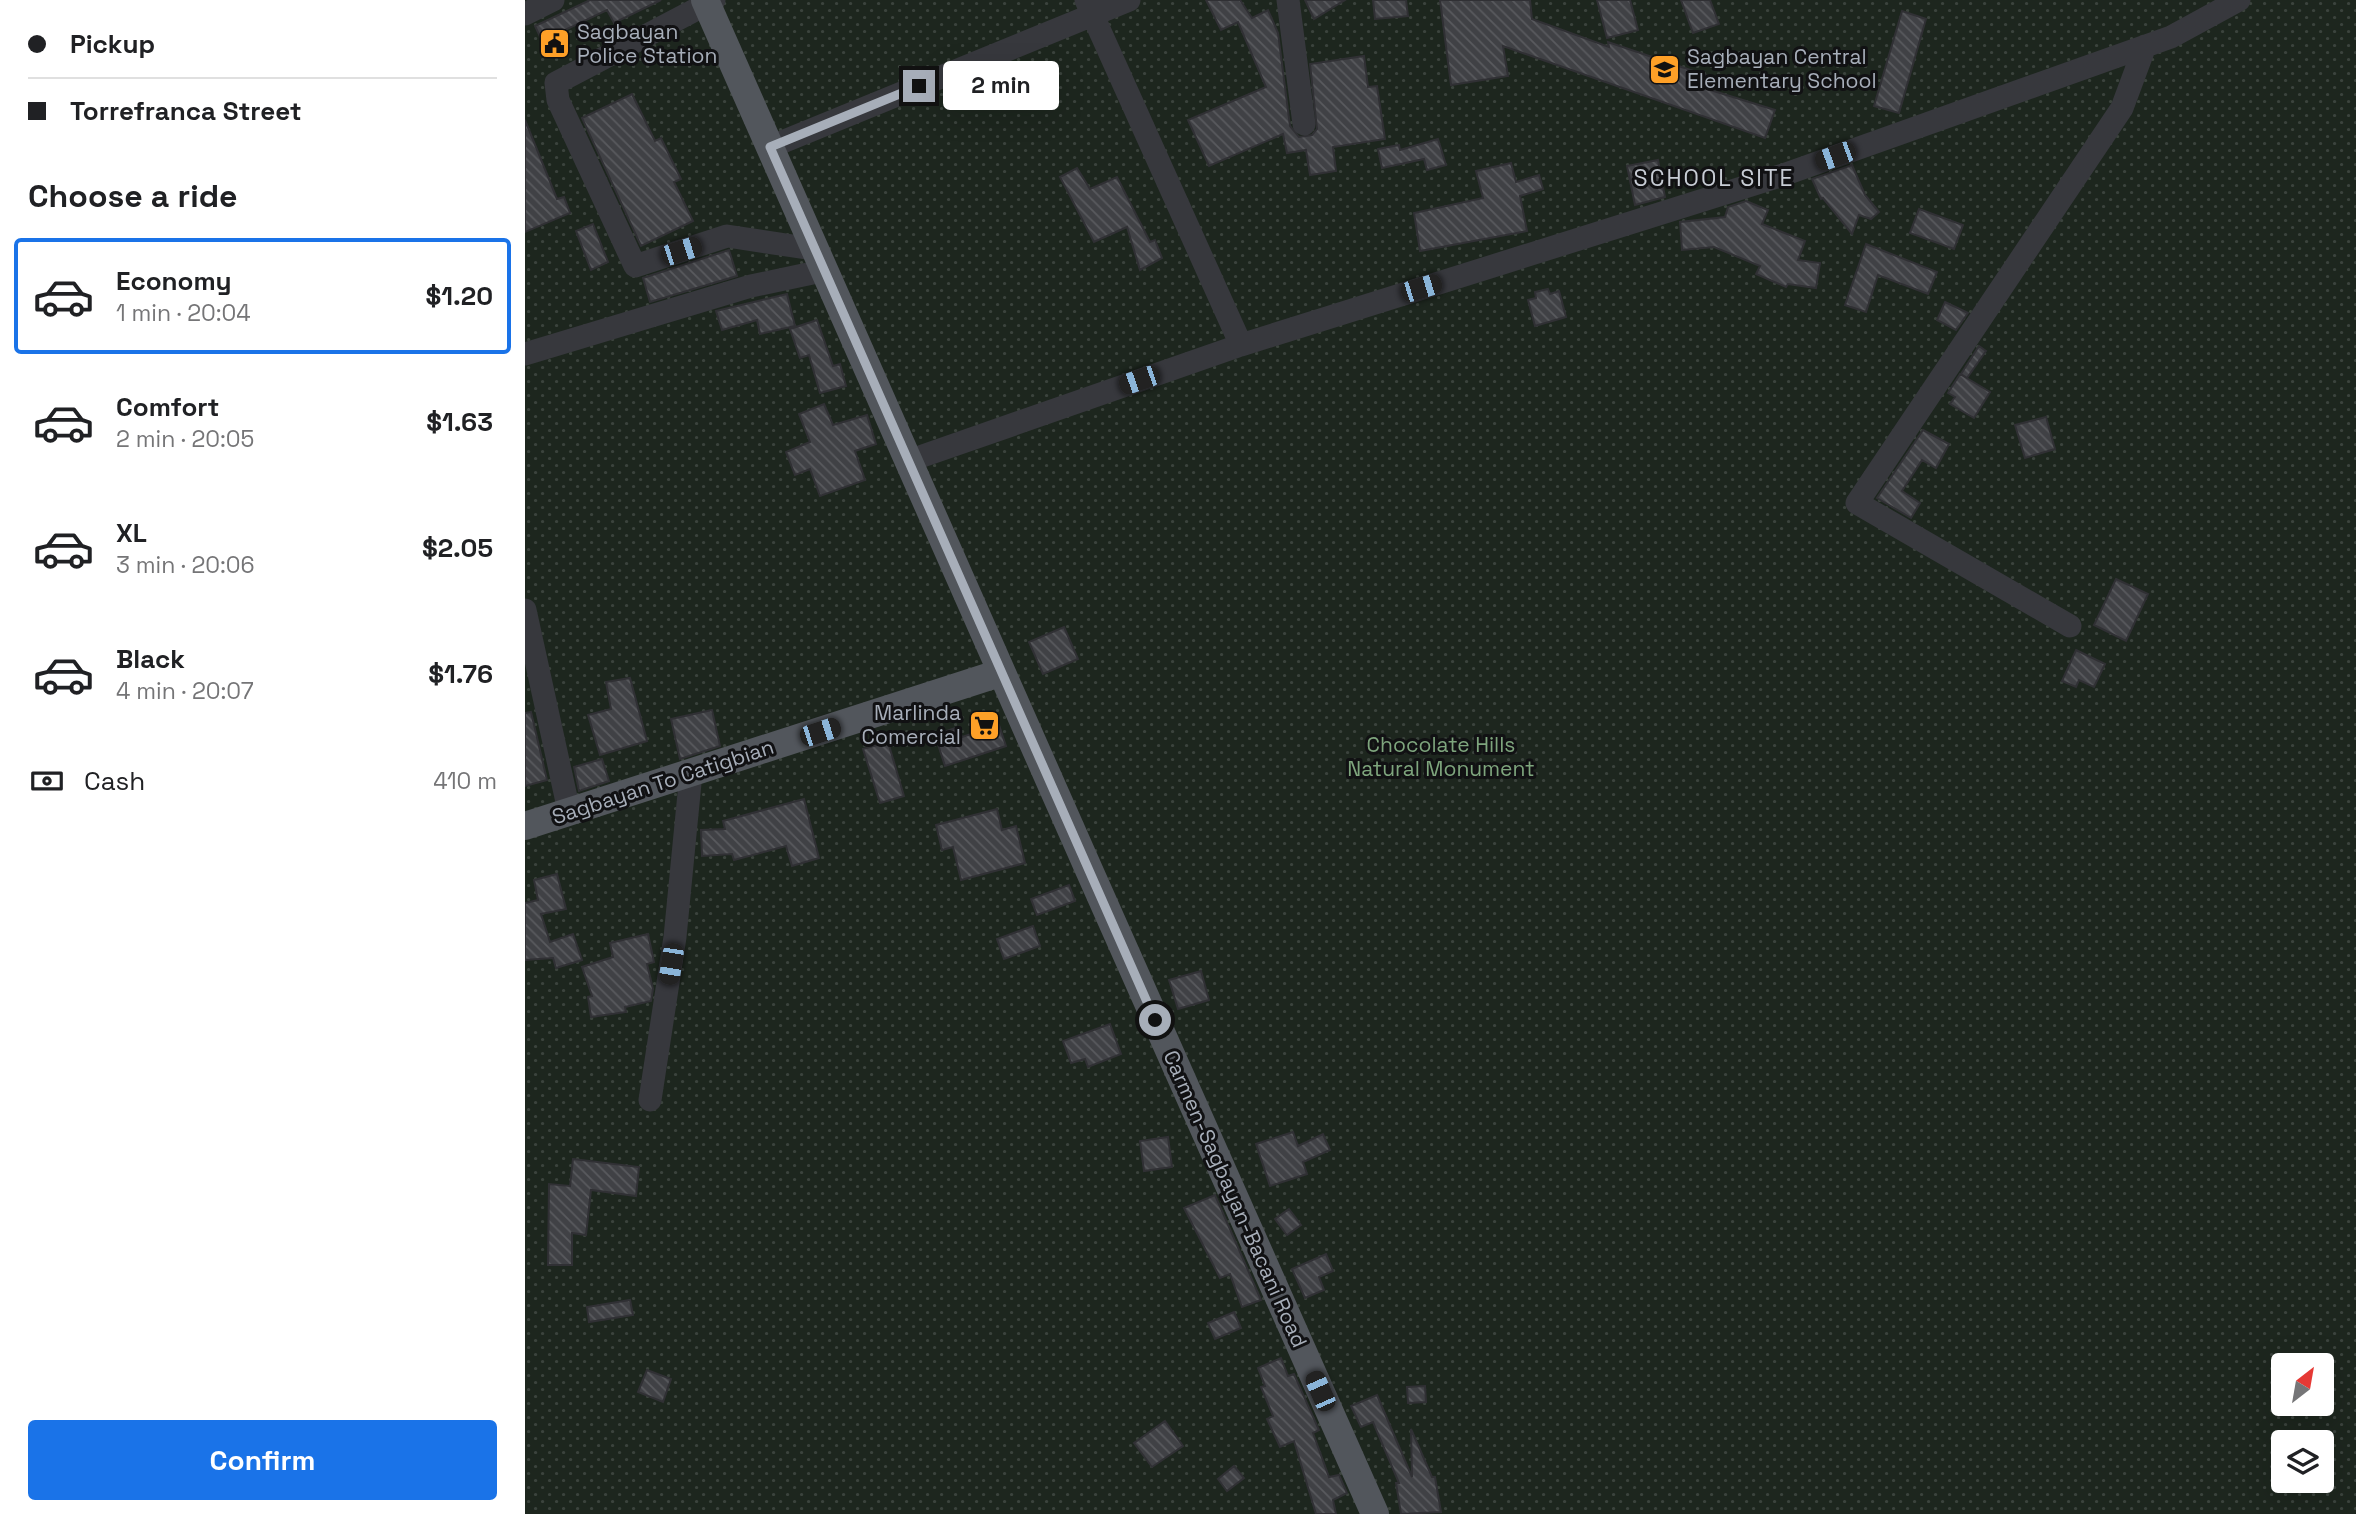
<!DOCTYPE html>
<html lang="en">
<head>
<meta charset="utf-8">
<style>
	:root { --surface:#fff; --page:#f2f2f2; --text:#202124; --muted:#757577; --line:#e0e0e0; --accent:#1a73e8 }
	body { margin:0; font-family:"Space Grotesk",sans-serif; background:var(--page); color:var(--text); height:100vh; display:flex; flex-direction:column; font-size:26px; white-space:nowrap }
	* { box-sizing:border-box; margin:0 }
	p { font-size:23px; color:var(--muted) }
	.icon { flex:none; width:38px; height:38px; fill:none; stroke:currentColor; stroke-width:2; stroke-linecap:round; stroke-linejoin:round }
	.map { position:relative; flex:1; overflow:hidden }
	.details { display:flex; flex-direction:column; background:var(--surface); width:525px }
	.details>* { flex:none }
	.top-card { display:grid; align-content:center; height:154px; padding:0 28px; background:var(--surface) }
	.needle { width:46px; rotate:31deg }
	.tools { position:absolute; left:1746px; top:1353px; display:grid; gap:14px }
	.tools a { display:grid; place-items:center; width:63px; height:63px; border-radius:7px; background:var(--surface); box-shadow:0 7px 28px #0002; font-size:35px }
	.end { position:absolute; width:32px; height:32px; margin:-16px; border:9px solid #a7aeb9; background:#111; box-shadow:0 0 0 4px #111 }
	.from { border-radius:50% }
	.bubble { position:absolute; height:49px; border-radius:7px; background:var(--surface); box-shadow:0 7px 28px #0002; font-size:23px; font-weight:800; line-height:49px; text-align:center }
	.car { position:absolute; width:21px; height:42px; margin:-21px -10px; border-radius:9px; box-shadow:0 0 5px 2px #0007; background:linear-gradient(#222 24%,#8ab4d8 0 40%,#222 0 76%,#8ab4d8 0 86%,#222 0) }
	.top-card b { display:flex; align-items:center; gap:24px; height:66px; font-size:26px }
	.top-card b+b { border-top:2px solid var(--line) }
	.top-card i { width:18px; height:18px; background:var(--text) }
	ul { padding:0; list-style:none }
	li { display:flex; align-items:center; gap:21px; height:116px; margin:0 14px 10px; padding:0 14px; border:4px solid transparent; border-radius:7px }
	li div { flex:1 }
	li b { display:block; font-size:26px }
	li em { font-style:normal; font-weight:800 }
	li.current { border-color:var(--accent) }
	li>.icon { width:63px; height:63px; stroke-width:1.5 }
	h2 { padding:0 28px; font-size:32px; line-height:84px }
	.pay { display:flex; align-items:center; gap:18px; height:77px; padding:0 28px; font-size:26px }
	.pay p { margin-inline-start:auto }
	.button { display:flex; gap:14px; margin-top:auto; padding:14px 28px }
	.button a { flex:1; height:80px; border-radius:7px; background:var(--accent); color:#fff; font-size:28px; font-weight:800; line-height:80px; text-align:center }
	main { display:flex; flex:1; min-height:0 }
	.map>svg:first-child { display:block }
	.park { fill:url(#park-dots); fill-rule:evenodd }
	.building { fill:url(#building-back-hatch); stroke:#303034; stroke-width:2 }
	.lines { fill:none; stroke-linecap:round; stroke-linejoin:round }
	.minor { stroke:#37383d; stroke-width:23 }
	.major { stroke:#52565c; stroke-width:28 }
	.route { stroke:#a7aeb9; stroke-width:9 }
	.labels { text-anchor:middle; stroke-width:6; stroke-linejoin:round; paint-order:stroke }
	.poi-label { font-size:21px; fill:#a7aeb9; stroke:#111113; text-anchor:start }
	.park-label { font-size:21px; fill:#7ea57d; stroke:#111113 }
	.street-label { font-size:21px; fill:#a7aeb9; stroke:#111113 }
	.neighbourhood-label { font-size:23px; letter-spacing:2px; fill:#c8cdd5; stroke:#111113 }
</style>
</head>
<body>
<main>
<section class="details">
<div class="top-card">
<b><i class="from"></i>Pickup</b>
<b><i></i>Torrefranca Street</b>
</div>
<h2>Choose a ride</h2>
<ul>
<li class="current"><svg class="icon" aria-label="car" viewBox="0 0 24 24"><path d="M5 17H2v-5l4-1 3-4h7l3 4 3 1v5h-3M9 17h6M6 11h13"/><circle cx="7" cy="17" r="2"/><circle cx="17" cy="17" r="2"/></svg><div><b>Economy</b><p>1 min · 20:04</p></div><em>$1.20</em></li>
<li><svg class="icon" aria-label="car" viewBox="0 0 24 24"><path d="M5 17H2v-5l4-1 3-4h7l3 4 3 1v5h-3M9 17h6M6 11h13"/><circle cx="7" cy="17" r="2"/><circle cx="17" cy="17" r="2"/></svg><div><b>Comfort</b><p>2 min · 20:05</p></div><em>$1.63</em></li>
<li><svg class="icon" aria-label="car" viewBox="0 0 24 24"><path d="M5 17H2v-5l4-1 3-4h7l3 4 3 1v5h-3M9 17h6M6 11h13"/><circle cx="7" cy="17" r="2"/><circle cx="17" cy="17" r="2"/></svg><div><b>XL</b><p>3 min · 20:06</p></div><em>$2.05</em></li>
<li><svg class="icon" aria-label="car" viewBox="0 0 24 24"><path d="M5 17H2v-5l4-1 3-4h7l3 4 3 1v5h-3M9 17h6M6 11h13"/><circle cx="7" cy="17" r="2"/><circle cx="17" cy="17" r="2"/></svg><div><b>Black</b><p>4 min · 20:07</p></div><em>$1.76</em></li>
</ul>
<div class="pay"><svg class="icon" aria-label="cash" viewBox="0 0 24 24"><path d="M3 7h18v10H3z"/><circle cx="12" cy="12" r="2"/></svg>Cash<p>410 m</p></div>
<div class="button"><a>Confirm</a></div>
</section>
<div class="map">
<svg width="1831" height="1514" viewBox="0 0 1831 1514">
	<defs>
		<pattern id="park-dots" width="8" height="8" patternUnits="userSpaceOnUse" patternTransform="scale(1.75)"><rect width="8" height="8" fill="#1d261e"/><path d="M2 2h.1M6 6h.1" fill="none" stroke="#3b433d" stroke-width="1.8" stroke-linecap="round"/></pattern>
		<pattern id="building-back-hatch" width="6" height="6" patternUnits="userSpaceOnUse" patternTransform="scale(1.75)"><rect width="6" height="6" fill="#404145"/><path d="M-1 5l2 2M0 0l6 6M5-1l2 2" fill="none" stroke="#595a5e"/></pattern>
	</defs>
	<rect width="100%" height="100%" fill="#161618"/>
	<path class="park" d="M0,0H1831V1514H0ZM1759,1365H1797V1404H1759ZM1759,1442H1797V1480H1759Z"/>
	<path class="building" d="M65,0H136L89,23L82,10L17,41L10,26Z
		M681,0H715L727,18L743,10L753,33L765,126L774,137L787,135L792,129L785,64L839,56L843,87L852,86L860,139L808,147L811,171L785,175L781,150L762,153L758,134L684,166L663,120L741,87L713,22L696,30Z
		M780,0H820L789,19Z
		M848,0H881L883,16L850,19Z
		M915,0H1005L1007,19L1084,47L1083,42L1183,76L1179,88L1250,110L1240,138L978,46L983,76L926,85Z
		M1072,0H1105L1113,30L1082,38Z
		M1156,0H1185L1194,24L1168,33Z
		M1377,11L1401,19L1374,113L1349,106Z
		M107,94L130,141L136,138L156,179L149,182L168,221L116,246L57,118Z
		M0,120L32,199L39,197L45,213L0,232Z
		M913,139L921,165L902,170L899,159L857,168L853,149L874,145L875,150Z
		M1133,160L1140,197L1110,205L1102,166Z
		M986,163L991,182L1014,175L1018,189L995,196L1002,231L895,251L889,213L958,198L951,171Z
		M1327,165L1340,195L1354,212L1346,219L1334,215L1327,234L1298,198L1296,199L1287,179Z
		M552,168L565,189L592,177L625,242L630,240L637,258L615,270L602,227L569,242L535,177Z
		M1221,201L1243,210L1237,224L1280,241L1273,260L1295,263L1291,288L1263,284L1261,287L1231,274L1235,266L1189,247L1157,250L1155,222L1200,217L1203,207Z
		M1394,209L1438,225L1429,249L1385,233Z
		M68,224L83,262L66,270L51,231Z
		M1341,244L1412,272L1403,294L1353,275L1341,312L1320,305Z
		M204,250L212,276L125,302L118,278Z
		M1023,289L1025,294L1034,291L1041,317L1010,326L1003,300L1011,298L1010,292Z
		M262,294L270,326L235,334L232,320L197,330L191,311Z
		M1420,302L1443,313L1431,330L1412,320Z
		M292,320L308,366L315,364L321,386L295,393L284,355L275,358L265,329Z
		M1454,346L1461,351L1442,378L1436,374Z
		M1435,374L1465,392L1449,418L1425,404L1430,397L1423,393Z
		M299,404L308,425L342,415L351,444L330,451L340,480L295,496L285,469L270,475L261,452L285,442L274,414Z
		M1521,417L1530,449L1500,458L1490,425Z
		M1398,430L1424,444L1411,468L1397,460L1377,491L1395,503L1386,518L1352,498Z
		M1591,579L1623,594L1601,641L1569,625Z
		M539,627L553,659L518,674L504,642Z
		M1551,650L1580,664L1569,687L1554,680L1551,687L1537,681Z
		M105,678L122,741L75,755L63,715L86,709L81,682Z
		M187,710L195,746L155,759L146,719Z
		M6,712L22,780L0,786V713Z
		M474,725L481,746L420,766L410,735L433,727L437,737Z
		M363,742L379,796L355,803L338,749Z
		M77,759L84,781L54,791L49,767Z
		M279,799L294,858L267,866L261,846L209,860L207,854L177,856L176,830L200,829L198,821Z
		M472,809L477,830L491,826L500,863L436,880L428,847L417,850L411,825Z
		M32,874L41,909L16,914L25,942L48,934L57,960L31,968L28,958L0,960V903L13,900L9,880Z
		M544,885L550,901L512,915L506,899Z
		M508,926L515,946L479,959L472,939Z
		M123,934L129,962L122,964L128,989L126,1001L100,1007L101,1012L66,1017L63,997L67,996L57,967L88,957L85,943Z
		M676,971L684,1000L653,1009L644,980Z
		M585,1024L596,1054L563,1067L560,1059L546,1063L538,1041Z
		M768,1132L773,1146L798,1134L805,1150L778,1162L782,1174L745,1186L731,1144Z
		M643,1137L647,1167L619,1171L615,1141Z
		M48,1159L114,1167L111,1196L66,1190L61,1235L47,1233V1265H23L24,1184L45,1186Z
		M690,1195L736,1300L717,1307L705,1274L695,1278L659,1208Z
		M764,1209L776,1225L762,1235L750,1219Z
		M801,1254L808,1271L794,1277L799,1290L780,1298L767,1269Z
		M105,1300L108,1315L64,1322L62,1307Z
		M709,1312L716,1328L690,1339L683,1323Z
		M756,1358L763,1376L769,1374L794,1430L788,1433L804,1477L814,1475L822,1493L808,1500L811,1514H791L769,1441L755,1447L742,1419L748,1416L736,1387L740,1386L733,1368Z
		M122,1370L146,1379L138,1402L113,1392Z
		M900,1386L901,1402L883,1403L882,1387Z
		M852,1395L887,1477L886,1429L907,1477H910L916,1512L876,1514L871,1483H874L848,1422L836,1427L826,1406Z
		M640,1421L658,1446L627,1467L609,1443Z
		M709,1466L719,1478L702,1491L693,1479Z"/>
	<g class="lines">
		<path class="minor" d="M189,0L31,83L33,100L110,266L202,236L288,249
			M561,0L716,345
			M763,0L779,124
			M0,14L28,0
			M245,147L604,0
			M0,354L226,286L297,271
			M386,460L716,345L1258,175L1646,37L1714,0
			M0,610L44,811
			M1545,626L1332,503L1597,108L1620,46
			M125,1100L150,937L166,773"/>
		<path class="major" d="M180,0C403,505 625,1010 850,1514
			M0,826L475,673"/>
	</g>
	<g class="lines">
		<path class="route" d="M394,86L245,147L630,1020"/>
	</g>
	<defs>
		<symbol id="civic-square" viewBox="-11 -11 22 22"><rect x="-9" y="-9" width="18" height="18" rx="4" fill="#fea027" stroke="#111113"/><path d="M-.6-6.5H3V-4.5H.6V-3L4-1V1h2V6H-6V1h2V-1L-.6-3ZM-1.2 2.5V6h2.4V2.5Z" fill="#111"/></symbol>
		<symbol id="school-square" viewBox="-11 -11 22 22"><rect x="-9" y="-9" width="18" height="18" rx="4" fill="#fea027" stroke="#111113"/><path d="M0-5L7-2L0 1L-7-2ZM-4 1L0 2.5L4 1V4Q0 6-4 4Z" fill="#111"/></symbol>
		<symbol id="supermarket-square" viewBox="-11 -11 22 22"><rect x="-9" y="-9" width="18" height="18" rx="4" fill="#fea027" stroke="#111113"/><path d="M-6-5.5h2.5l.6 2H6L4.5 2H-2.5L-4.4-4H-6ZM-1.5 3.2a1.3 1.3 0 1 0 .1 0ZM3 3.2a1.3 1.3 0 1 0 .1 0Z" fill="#111"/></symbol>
	</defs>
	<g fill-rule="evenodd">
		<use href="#civic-square" x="12" y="26" width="35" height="35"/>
		<use href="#school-square" x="1122" y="52" width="35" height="35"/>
		<use href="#supermarket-square" x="442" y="708" width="35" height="35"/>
	</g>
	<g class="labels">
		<g class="poi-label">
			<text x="52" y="39">Sagbayan<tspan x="52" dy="24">Police Station</tspan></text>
			<text x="1162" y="64">Sagbayan Central<tspan x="1162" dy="24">Elementary School</tspan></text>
			<text x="436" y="720" text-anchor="end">Marlinda<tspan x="436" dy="24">Comercial</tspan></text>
		</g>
		<g class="park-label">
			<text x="916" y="752">Chocolate Hills<tspan x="916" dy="24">Natural Monument</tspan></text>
		</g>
		<g class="street-label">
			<text transform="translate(138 782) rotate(-18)" y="7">Sagbayan To Catigbian</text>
			<text transform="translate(710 1199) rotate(66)" y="7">Carmen-Sagbayan-Bacani Road</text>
		</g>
		<g class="neighbourhood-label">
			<text x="1189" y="186">SCHOOL SITE</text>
		</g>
	</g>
</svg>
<div class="tools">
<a><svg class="needle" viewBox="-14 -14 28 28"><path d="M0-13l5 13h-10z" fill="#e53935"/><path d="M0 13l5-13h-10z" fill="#757577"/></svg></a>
<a><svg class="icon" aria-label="layers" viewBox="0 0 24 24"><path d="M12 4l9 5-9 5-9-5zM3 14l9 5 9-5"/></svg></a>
</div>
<i class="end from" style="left:630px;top:1020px"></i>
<i class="end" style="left:394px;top:86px"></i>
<div class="bubble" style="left:418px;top:61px;width:116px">2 min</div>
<i class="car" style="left:1310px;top:156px;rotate:250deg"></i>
<i class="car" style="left:156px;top:251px;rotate:72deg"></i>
<i class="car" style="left:896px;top:288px;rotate:73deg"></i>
<i class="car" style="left:614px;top:380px;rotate:251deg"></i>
<i class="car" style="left:295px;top:732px;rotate:72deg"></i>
<i class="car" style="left:146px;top:964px;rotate:189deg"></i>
<i class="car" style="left:795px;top:1391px;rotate:336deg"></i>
</div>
</main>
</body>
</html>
